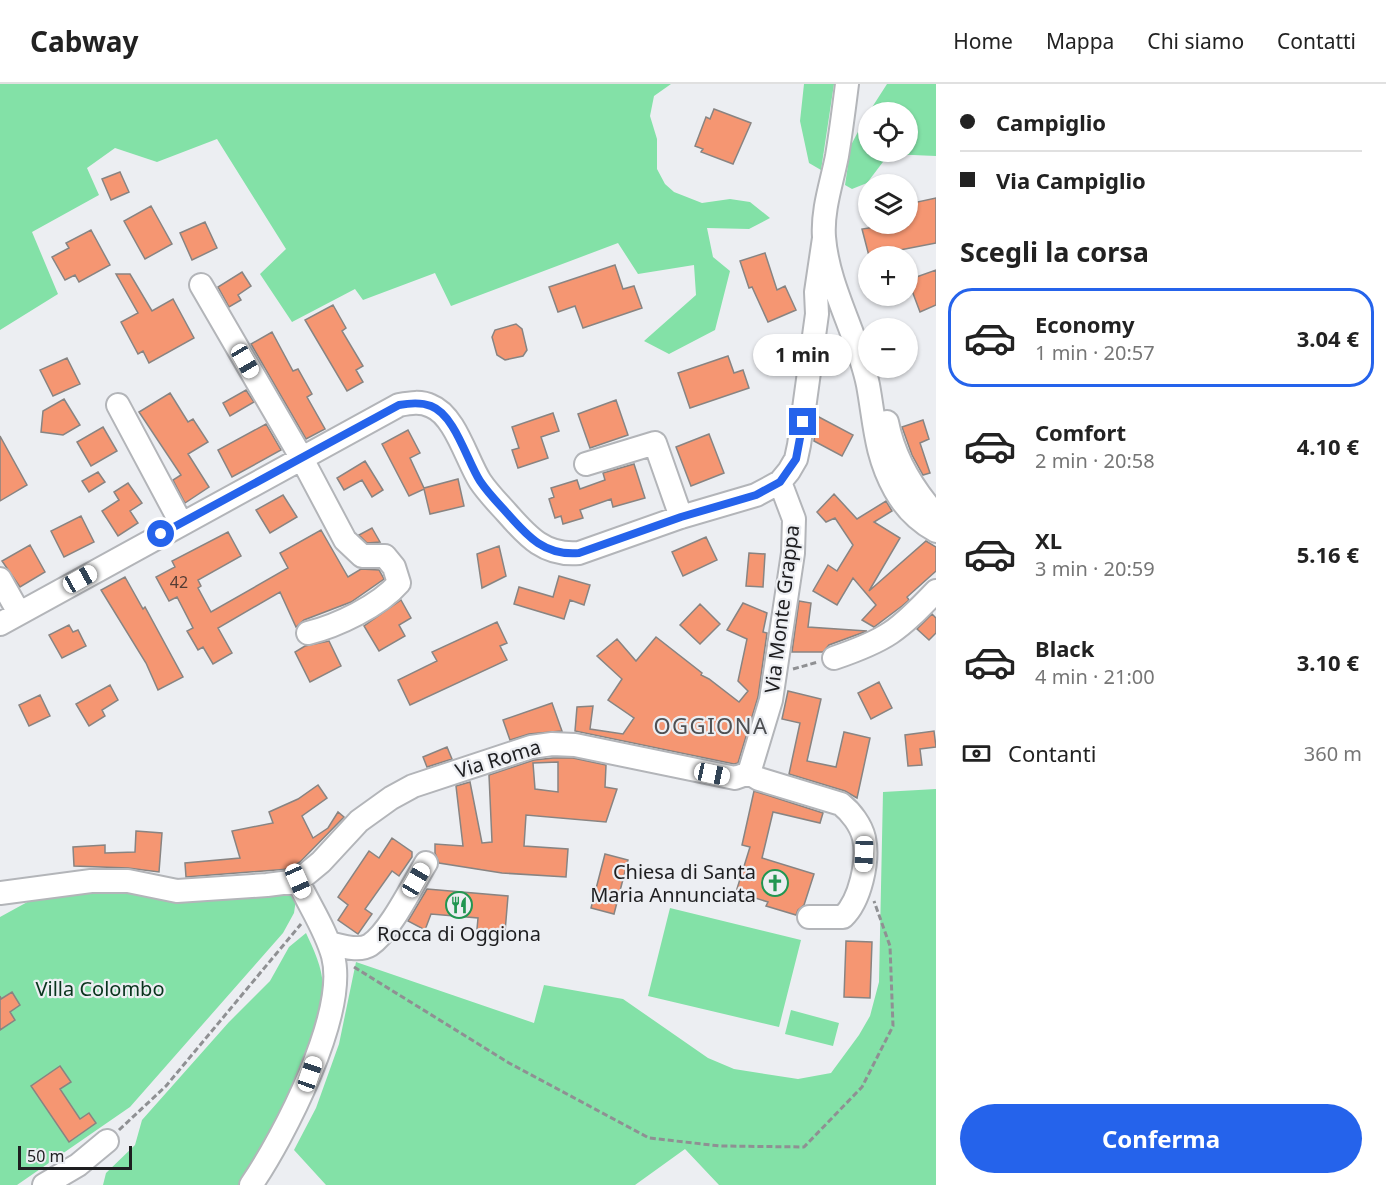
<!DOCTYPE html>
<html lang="it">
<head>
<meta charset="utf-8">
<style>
	:root { --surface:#fff; --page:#f6f6f6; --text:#222; --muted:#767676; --line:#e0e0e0; --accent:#2563eb }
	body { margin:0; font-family:"Noto Sans",sans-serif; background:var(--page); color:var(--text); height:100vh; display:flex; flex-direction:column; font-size:22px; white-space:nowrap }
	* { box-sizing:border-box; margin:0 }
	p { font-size:20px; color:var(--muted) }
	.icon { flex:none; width:33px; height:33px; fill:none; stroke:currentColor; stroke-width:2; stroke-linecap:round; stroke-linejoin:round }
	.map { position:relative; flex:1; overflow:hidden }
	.panel { display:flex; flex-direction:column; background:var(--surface); width:450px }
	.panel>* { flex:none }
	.guide { display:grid; align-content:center; height:132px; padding:0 24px; background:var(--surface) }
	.fabs { position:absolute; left:858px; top:18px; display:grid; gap:12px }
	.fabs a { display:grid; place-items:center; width:60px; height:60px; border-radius:50%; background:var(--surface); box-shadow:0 2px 4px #0004; font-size:30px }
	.scale { position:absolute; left:18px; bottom:15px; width:114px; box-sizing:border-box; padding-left:6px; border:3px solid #1e1e20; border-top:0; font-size:16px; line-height:21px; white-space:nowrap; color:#1e1e20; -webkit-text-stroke:4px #eceef2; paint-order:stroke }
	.end { position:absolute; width:27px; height:27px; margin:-14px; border:8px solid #2563eb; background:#fff; box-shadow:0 0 0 3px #fff }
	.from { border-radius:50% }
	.bubble { position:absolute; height:42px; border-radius:21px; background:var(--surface); box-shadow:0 2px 4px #0004; font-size:20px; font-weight:700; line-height:42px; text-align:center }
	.car { position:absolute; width:18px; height:36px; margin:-18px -9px; border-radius:8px; box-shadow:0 0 4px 2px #0007; background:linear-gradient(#fff 24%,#345 0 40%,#fff 0 76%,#345 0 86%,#fff 0) }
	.guide b { display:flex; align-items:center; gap:21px; height:57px; font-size:22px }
	.guide b+b { border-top:2px solid var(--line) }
	.guide i { width:15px; height:15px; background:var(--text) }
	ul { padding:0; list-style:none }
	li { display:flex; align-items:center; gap:18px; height:99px; margin:0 12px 9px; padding:0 12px; border:3px solid transparent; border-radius:24px }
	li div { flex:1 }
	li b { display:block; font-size:22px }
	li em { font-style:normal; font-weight:700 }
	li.selected { border-color:var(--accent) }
	li>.icon { width:54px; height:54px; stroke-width:1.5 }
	h2 { padding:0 24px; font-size:27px; line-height:72px }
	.pay { display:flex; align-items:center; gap:15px; height:66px; padding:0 24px; font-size:22px }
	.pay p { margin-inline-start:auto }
	.cta { display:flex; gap:12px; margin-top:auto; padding:12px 24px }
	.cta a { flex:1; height:69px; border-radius:36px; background:var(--accent); color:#fff; font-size:24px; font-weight:700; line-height:69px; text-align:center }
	header { display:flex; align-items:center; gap:36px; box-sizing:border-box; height:84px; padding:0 30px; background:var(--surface); border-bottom:2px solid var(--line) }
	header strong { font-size:28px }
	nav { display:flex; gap:33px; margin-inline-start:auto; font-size:21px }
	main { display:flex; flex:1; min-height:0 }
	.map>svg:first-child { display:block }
	.green { fill:#83e1a7 }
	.building { fill:#f59672; stroke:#888482; stroke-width:1.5; fill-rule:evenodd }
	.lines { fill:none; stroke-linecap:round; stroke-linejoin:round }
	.minor-casing { stroke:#b3b5b9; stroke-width:26 }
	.path { stroke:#8f9093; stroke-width:3; stroke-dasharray:6 3; stroke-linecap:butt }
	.minor { stroke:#fff; stroke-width:22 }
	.route { stroke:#2563eb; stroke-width:8 }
	.labels { text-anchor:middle; stroke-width:4.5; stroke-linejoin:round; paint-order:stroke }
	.number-label { font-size:16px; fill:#543c34 }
	.street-label { font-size:20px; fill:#1e1e20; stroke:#eceef2 }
	.poi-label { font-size:20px; fill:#1e1e20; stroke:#eceef2; text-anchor:end }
	.park-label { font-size:20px; fill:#09341d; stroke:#eceef2 }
	.quarter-label { font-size:22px; letter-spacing:1.5px; fill:#4e5053; stroke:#eceef2 }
</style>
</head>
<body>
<header>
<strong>Cabway</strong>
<nav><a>Home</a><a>Mappa</a><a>Chi siamo</a><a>Contatti</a></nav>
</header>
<main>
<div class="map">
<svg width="936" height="1101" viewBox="0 0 936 1101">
	<rect width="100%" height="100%" fill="#eceef2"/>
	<path class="green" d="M0,0H671L654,12L650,32L657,55V85L665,100L674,108L702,119L730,115L750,118L770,134L749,145L707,144L713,173L730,187L715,246L669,270L644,257L696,211L694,181L638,190L618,159L451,222L435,189L363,216L355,205L292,238L260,190L286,165L217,55L157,78L115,64L87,84L99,111L32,148L58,210L0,246Z
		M804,0H834L821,86L809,79L800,37Z
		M887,0H936V72L889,70L867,99L852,105L845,101L851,61L868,29V68H908V28H869Z
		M936,705V1101H719L685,1065L635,1101H326L294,1066L316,1024L339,960L356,878L534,939L544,901L623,915L708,974L734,985L798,995L831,989L859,951L870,932L879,898L883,708Z
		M71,806L297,809L294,829L283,849L130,1023L17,1101H0V833L31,816Z
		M670,824L801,856L779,943L648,912Z
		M306,849C314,866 322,883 323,902C326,947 268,1065 240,1101H103L106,1089L135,1061L142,1036L229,938L270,897L289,863Z
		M791,926L839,939L833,962L785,950Z"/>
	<path class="building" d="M714,25L751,39L733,80L701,68L703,65L695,62L706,33L710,35Z
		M120,88L129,108L111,116L102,95Z
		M936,114V159L869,172L862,145L888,141L887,140H908V120Z
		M151,122L172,160L145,175L124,137Z
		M205,138L217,164L192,176L180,149Z
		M91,146L110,181L79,198L75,191L65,196L52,173L69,164L66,159Z
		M765,169L777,206L785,202L796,226L768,238L752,203L749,204L740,177Z
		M615,181L623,205L634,202L642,224L583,244L575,222L558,228L549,203Z
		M936,186V221L920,228L908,196Z
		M242,188L251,202L238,211L241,216L229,223L218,203Z
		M116,190H130L152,227L173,215L194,254L149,279L143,267L138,270L121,238L138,229Z
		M333,221L346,244L342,247L363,282L356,286L363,298L347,307L305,236Z
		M516,240L522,245L527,266L523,272L505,276L497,271L492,253L495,246Z
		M272,248L293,287L298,285L312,310L307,313L325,345L306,355L251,260Z
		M728,272L734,289L743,286L749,304L690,324L678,289Z
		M67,274L80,300L53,312L40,286Z
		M246,306L254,318L230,332L223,319Z
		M170,309L188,338L193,335L208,358L188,370L209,403L185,419L173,396L181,391L139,328Z
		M64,315L80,341L63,351L41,348L43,327Z
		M616,316L628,351L590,364L578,330Z
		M553,329L559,347L541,353L548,374L518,384L512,366L519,364L512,343Z
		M817,332L853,351L842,372L814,357Z
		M923,336L929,355L920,359L930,389L923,391L912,371L902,343Z
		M266,340L281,366L232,393L218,366Z
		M103,343L117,367L91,382L77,358Z
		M408,346L420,369L410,374L424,404L458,395L464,422L430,430L424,405L409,412L382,360Z
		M709,350L724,389L691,402L676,363Z
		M0,352L27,401L0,417Z
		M365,377L383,406L372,413L362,396L344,406L337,394Z
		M634,380L645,414L613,423L611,415L580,426L583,434L563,440L561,432L555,434L549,415L554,413L551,404L577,396L580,405L605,396L603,389Z
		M98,388L105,398L89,408L82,397Z
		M128,399L142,419L130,427L138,439L118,452L102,427L119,416L114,408Z
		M834,410L857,435L886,417L892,427L874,438L900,454L869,507L926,457L936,463V487L907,513L909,516L902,522L874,543L862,536L876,521L853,494L837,521L813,507L828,481L837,487L853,461L835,434L826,438L817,428Z
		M283,411L297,433L270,449L256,426Z
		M81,432L94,458L64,473L51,447Z
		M372,444L380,458L367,459L359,451Z
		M321,446L348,493L361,485L379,486L384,495L351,518L304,536L296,543L280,508L218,544L232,569L213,580L203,563L198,566L187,547L193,544L177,513L169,517L156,493L175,483L172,477L228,448L241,472L198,496L201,502L198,504L211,528L288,484L280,469Z
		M706,453L717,476L683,492L672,468Z
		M30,461L45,488L20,503L2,477Z
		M499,462L506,492L482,504L477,470Z
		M749,469L765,470L763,503L746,502Z
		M559,492L590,501L584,521L570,516L564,535L514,520L519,503L553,513Z
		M125,493L143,525L145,523L183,593L158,606L146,579L101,506Z
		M401,516L411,534L399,541L405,552L379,567L364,542Z
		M799,517L811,519L808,543L867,547L829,561L823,568H792Z
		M743,519L767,529L763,548L767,549L758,613L738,679L734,680L575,647L577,623L593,622L590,645L623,650L634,634L608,616L622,595L597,572L617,555L636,577L656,553L702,589L701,591L709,595L739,618L748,607L738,597L747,555L727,546Z
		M700,520L720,540L700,560L680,541Z
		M932,530L936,534V549L929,556L917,545Z
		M497,538L507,559L500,562L507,576L410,621L398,596L437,577L432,568Z
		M69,541L73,548L78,546L86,562L62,574L49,551Z
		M329,557L341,582L310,598L295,568L305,562Z
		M879,598L892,624L871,635L858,609Z
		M110,601L118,616L102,626L105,632L89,642L76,620Z
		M788,607L821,615L807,677L836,683L844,648L870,654L857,714L845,707L789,690L800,639L782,635Z
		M40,611L50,632L29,642L19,621Z
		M552,619L562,647L529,650L510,656L503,636Z
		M934,647L936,663L920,665L922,681L908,682L905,651Z
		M447,663L452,675L427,683L423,673Z
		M553,674H573L606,681L605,703L617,705L606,738L526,731L524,762L568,765L566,793L502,789L439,779L435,769V760L463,762L456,702L470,698L482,759L492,758L489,691L534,676ZM558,678V708L535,705L533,679Z
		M318,701L327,714L302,732L313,754L328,744L338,728L344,733L300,778L289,785L186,793L185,779L240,774L232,747L273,739L269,728L298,715Z
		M754,707L823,729L820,739L773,728L762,774L814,790L804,821L798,826L796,831L766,822L768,818L736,808L750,763L742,761Z
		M136,747L162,749L159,788L128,784L74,782L73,763L105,761V769L135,768Z
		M392,754L412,768V773L399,792L392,787L365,825L372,830L358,850L338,836L348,821L338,813L369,767L379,774Z
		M605,770L628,776L614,830L591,824Z
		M427,805L508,812L505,848L477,845L478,834L431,830L425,846L408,837Z
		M846,857L872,858L870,914L844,913Z
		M12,908L20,921L10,928L15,936L0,946V912L1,915Z
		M60,982L71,998L60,1005L80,1035L89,1029L96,1039L69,1058L31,1002Z"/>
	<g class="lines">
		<defs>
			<path id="minor" d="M847,0C844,24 841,48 837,72C832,98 822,126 824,153C828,204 858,251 868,301C875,339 875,370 895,406C905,424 918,437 936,447
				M201,201L301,373L345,456L362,472H385L394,483L399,499C379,522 337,542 308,549
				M118,321L181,439
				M887,338C894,374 912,404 936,431
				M586,380L655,359L681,433
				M0,495L19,529
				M0,540L399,321C410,319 421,317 431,322C455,331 467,377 480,397C488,409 498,419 507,429C528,453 545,472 579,469L681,433L756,411L780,398L789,387L796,375L799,361L817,230L816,208L824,154
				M834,574C887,556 898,547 936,507
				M749,689L771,616L793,469L794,435L780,398
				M749,689L759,695L841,720C851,728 861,741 864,754C869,777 860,817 843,833H809
				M0,809L91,797H128L177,807L267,801L298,797L321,778L359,737L391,714L413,702L531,663L552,660L575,661L735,694L749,689
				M329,859C341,862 359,868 370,861C390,848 413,800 426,779
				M44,1101L78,1081L107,1057
				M251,1101C284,1053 348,929 333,872C326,846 309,821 298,797"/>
		</defs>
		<use href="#minor" class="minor-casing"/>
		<path class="path" d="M793,585L818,578
			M354,883L509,979L649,1054L720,1062L804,1063L862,1003L893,942L890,862L874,817
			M119,1046L166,1002L301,840"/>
		<use href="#minor" class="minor"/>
	</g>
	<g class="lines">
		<path class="route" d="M161,450L399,321C410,319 421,318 431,322C455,331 467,377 480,397C488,409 498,419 507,429C528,453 545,472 579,469L681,433L756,411L780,398L796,375L803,338"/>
	</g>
	<defs>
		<symbol id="church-ring" viewBox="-11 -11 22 22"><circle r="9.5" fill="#eceef2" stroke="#219651" stroke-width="1.5"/><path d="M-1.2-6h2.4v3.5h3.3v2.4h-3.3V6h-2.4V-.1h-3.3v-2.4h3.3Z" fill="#219651"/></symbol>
		<symbol id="restaurant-ring" viewBox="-11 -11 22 22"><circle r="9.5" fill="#eceef2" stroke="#219651" stroke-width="1.5"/><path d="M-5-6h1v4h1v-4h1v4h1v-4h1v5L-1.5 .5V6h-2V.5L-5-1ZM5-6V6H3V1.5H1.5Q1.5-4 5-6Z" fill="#219651"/></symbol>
	</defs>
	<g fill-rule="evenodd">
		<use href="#church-ring" x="760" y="784" width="30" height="30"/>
		<use href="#restaurant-ring" x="444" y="806" width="30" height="30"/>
	</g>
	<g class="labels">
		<g class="number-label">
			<text x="179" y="504">42</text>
		</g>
		<g class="street-label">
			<text transform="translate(782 525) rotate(-83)" y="7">Via Monte Grappa</text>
			<text transform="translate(498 675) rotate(-17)" y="7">Via Roma</text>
		</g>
		<g class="poi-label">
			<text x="756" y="795">Chiesa di Santa<tspan x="756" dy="23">Maria Annunciata</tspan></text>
			<text x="459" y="857" text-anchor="middle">Rocca di Oggiona</text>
		</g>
		<g class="park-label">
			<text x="100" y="912">Villa Colombo</text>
		</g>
		<g class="quarter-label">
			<text x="711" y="650">OGGIONA</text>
		</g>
	</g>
</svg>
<div class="fabs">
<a><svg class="icon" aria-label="locate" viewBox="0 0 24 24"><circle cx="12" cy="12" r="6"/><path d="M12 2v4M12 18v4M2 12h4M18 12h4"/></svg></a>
<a><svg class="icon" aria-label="layers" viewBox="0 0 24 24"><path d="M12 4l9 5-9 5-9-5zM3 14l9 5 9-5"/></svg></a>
<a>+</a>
<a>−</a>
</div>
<div class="scale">50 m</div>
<i class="end from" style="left:161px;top:450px"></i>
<i class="end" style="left:803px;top:338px"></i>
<div class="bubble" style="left:753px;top:250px;width:99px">1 min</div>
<i class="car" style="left:245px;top:277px;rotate:150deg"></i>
<i class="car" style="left:80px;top:495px;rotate:61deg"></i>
<i class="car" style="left:712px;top:690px;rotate:102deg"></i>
<i class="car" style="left:864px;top:770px;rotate:182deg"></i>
<i class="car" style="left:416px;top:796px;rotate:30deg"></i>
<i class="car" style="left:298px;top:797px;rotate:156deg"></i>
<i class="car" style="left:310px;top:990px;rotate:19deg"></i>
</div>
<section class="panel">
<div class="guide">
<b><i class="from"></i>Campiglio</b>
<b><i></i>Via Campiglio</b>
</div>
<h2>Scegli la corsa</h2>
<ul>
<li class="selected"><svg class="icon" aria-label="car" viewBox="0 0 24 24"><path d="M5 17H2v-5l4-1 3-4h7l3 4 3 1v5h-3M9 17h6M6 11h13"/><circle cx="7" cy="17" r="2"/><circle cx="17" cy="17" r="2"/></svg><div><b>Economy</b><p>1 min · 20:57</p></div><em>3.04 €</em></li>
<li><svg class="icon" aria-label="car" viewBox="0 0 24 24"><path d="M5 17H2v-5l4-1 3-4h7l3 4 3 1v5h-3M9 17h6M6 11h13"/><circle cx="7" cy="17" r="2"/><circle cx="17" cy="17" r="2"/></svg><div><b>Comfort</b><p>2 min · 20:58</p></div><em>4.10 €</em></li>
<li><svg class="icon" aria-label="car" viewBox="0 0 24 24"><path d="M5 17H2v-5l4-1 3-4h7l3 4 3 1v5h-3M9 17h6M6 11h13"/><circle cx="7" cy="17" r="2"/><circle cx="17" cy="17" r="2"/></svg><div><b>XL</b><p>3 min · 20:59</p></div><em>5.16 €</em></li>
<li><svg class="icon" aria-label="car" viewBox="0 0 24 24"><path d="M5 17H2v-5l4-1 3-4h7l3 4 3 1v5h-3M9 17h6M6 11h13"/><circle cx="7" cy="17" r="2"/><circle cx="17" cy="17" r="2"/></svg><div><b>Black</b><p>4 min · 21:00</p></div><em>3.10 €</em></li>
</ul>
<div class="pay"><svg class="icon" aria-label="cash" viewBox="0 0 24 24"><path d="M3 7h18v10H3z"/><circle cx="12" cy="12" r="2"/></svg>Contanti<p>360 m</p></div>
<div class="cta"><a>Conferma</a></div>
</section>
</main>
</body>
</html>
